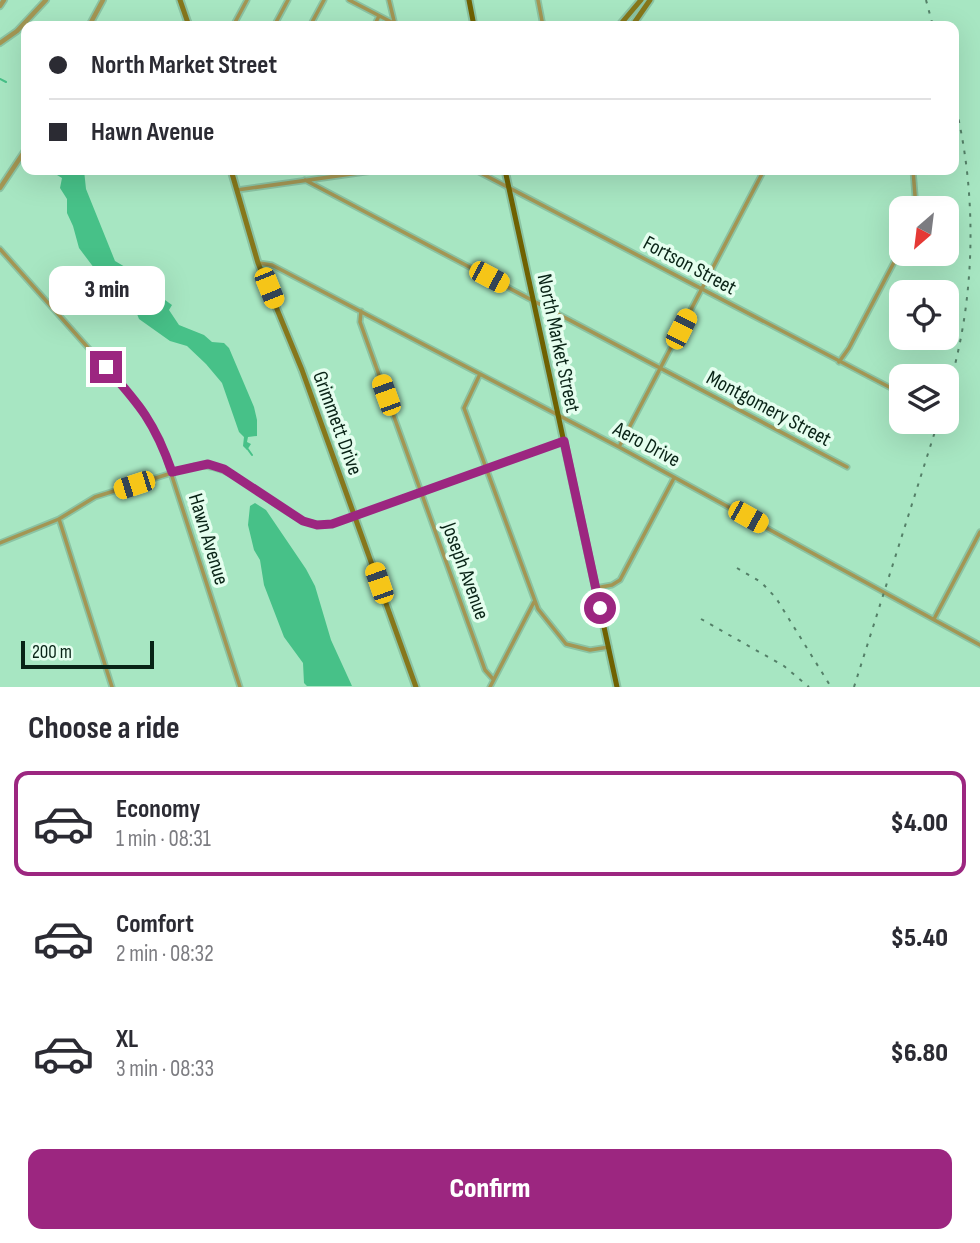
<!DOCTYPE html>
<html lang="en">
<head>
<meta charset="utf-8">
<style>
	:root { --surface:#fff; --page:#f2f2f3; --text:#2b2b33; --muted:#7c7c81; --line:#e1e1e2; --accent:#9c2680 }
	body { margin:0; font-family:"Sofia Sans Condensed",sans-serif; background:var(--page); color:var(--text); height:100vh; display:flex; flex-direction:column; font-size:26px; white-space:nowrap }
	* { box-sizing:border-box; margin:0 }
	p { font-size:23px; color:var(--muted) }
	.icon { flex:none; width:38px; height:38px; fill:none; stroke:currentColor; stroke-width:2; stroke-linecap:round; stroke-linejoin:round }
	.map { position:relative; height:687px; overflow:hidden }
	.panel { display:flex; flex-direction:column; background:var(--surface); flex:1 }
	.panel>* { flex:none }
	.banner { position:absolute; left:21px; top:21px; width:938px; height:154px; border-radius:14px; box-shadow:0 7px 28px #0002; display:grid; align-content:center; height:154px; padding:0 28px; background:var(--surface) }
	.needle { width:46px; rotate:208deg }
	.fabs { position:absolute; left:889px; top:196px; display:grid; gap:14px }
	.fabs a { display:grid; place-items:center; width:70px; height:70px; border-radius:14px; background:var(--surface); box-shadow:0 7px 28px #0002; font-size:35px }
	.scale { position:absolute; left:21px; bottom:18px; width:133px; box-sizing:border-box; padding-left:7px; border:4px solid #092316; border-top:0; font-size:19px; line-height:24px; white-space:nowrap; color:#092316; -webkit-text-stroke:5px #e5feef; paint-order:stroke }
	.end { position:absolute; width:32px; height:32px; margin:-16px; border:9px solid #9c2680; background:#fff; box-shadow:0 0 0 4px #fff }
	.from { border-radius:50% }
	.bubble { position:absolute; height:49px; border-radius:14px; background:var(--surface); box-shadow:0 7px 28px #0002; font-size:23px; font-weight:800; line-height:49px; text-align:center }
	.car { position:absolute; width:21px; height:42px; margin:-21px -10px; border-radius:9px; box-shadow:0 0 5px 2px #0007; background:linear-gradient(#f5c518 24%,#345 0 40%,#f5c518 0 76%,#345 0 86%,#f5c518 0) }
	.banner b { display:flex; align-items:center; gap:24px; height:66px; font-size:26px }
	.banner b+b { border-top:2px solid var(--line) }
	.banner i { width:18px; height:18px; background:var(--text) }
	ul { padding:0; list-style:none }
	li { display:flex; align-items:center; gap:21px; height:105px; margin:0 14px 10px; padding:0 14px; border:4px solid transparent; border-radius:14px }
	li div { flex:1 }
	li b { display:block; font-size:26px }
	li em { font-style:normal; font-weight:800 }
	li.current { border-color:var(--accent) }
	li>.icon { width:63px; height:63px; stroke-width:1.5 }
	h2 { padding:0 28px; font-size:32px; line-height:84px }
	.primary-button { display:flex; gap:14px; margin-top:auto; padding:14px 28px }
	.primary-button a { flex:1; height:80px; border-radius:14px; background:var(--accent); color:#fff; font-size:28px; font-weight:800; line-height:80px; text-align:center }
	.map>svg:first-child { display:block }
	.water { fill:#47c188 }
	.lines { fill:none; stroke-linecap:round; stroke-linejoin:round }
	.stream { stroke:#47c188; stroke-width:2 }
	.minor-casing { stroke:#8bc3a3; stroke-width:7 }
	.tertiary-casing { stroke:#8bc3a3; stroke-width:8 }
	.secondary-casing { stroke:#8bc3a3; stroke-width:9 }
	.primary-casing { stroke:#8bc3a3; stroke-width:9 }
	.minor { stroke:#a39653; stroke-width:3.5 }
	.tertiary { stroke:#a39653; stroke-width:4.5 }
	.secondary { stroke:#86771b; stroke-width:5 }
	.primary { stroke:#6f6101; stroke-width:5 }
	.rail { stroke:#548068; stroke-width:2; stroke-dasharray:3.5 7; stroke-linecap:butt }
	.route { stroke:#9c2680; stroke-width:9 }
	.labels { text-anchor:middle; stroke-width:7; stroke-linejoin:round; paint-order:stroke }
	.street-label { font-size:21px; fill:#092316; stroke:#e5feef }
</style>
</head>
<body>
<div class="map">
<svg width="980" height="687" viewBox="0 0 980 687">
	<rect width="100%" height="100%" fill="#a7e6c2"/>
	<path class="water" d="M56,170H84L86,189L115,261C136,272 151,291 172,305L169,310L179,325L204,335L212,342L224,343L229,348L254,407L257,420V436L248,437L247,442L251,444L247,450L243,446L244,437L239,432L222,383L206,364L187,346L170,341L139,319L137,314L122,305L79,248L73,226L67,213V199L60,188L62,178L57,175Z
		M255,503L266,510L306,569L315,586L331,640L352,686H307L304,683L303,663L284,637L264,585L260,560L254,550L248,525L250,506Z"/>
	<g class="lines">
		<path class="stream" d="M0,79L6,82
			M247,448L252,455"/>
		<defs>
			<path id="minor" d="M349,0L399,26
				M389,0L395,25
				M538,0L543,26
				M233,26L247,0
				M274,26L288,0
				M310,26L324,0
				M374,26L379,16
				M475,170L891,388
				M913,170L916,208
				M305,180L847,467
				M237,190L380,170
				M0,249L140,406L160,439L240,687
				M259,263L272,265L619,447L980,645
				M361,311L360,322L485,670L493,679
				M839,362L849,348L901,249
				M480,374L464,408L538,609L566,644L590,650L609,647
				M619,447L764,170
				M59,519L112,687
				M0,543L59,519L95,497L194,466C246,461 285,533 332,524L564,441
				M596,588L612,585L620,580L674,478
				M934,619L980,532
				M490,687L534,602"/>
			<path id="tertiary" d="M0,6L4,0
				M89,26L103,0
				M0,43L17,31L46,0
				M0,188L26,149"/>
			<path id="secondary" d="M180,0L189,26
				M619,26L641,0
				M632,26L650,0
				M231,170L258,263L302,370L416,687"/>
			<path id="primary" d="M469,0L474,26
				M505,170L617,687"/>
		</defs>
		<use href="#minor" class="minor-casing"/>
		<use href="#tertiary" class="tertiary-casing"/>
		<use href="#secondary" class="secondary-casing"/>
		<use href="#primary" class="primary-casing"/>
		<use href="#minor" class="minor"/>
		<use href="#tertiary" class="tertiary"/>
		<use href="#secondary" class="secondary"/>
		<use href="#primary" class="primary"/>
		<path class="rail" d="M926,0L933,26
			M947,393C976,301 978,194 954,100
			M737,568L761,582L776,598L831,687
			M701,619L784,666L809,687
			M854,687L938,422"/>
	</g>
	<g class="lines">
		<path class="route" d="M106,367C140,405 155,423 172,472L208,464L224,469L303,521L317,525L332,524L564,441L600,608"/>
	</g>
	<g class="labels">
		<g class="street-label">
			<text transform="translate(690 265) rotate(28)" y="7">Fortson Street</text>
			<text transform="translate(559 343) rotate(78)" y="7">North Market Street</text>
			<text transform="translate(769 408) rotate(28)" y="7">Montgomery Street</text>
			<text transform="translate(338 423) rotate(70)" y="7">Grimmett Drive</text>
			<text transform="translate(647 444) rotate(28)" y="7">Aero Drive</text>
			<text transform="translate(209 539) rotate(73)" y="7">Hawn Avenue</text>
			<text transform="translate(466 571) rotate(70)" y="7">Joseph Avenue</text>
		</g>
	</g>
</svg>
<div class="fabs">
<a><svg class="needle" viewBox="-14 -14 28 28"><path d="M0-13l5 13h-10z" fill="#e53935"/><path d="M0 13l5-13h-10z" fill="#7c7c81"/></svg></a>
<a><svg class="icon" aria-label="locate" viewBox="0 0 24 24"><circle cx="12" cy="12" r="6"/><path d="M12 2v4M12 18v4M2 12h4M18 12h4"/></svg></a>
<a><svg class="icon" aria-label="layers" viewBox="0 0 24 24"><path d="M12 4l9 5-9 5-9-5zM3 14l9 5 9-5"/></svg></a>
</div>
<div class="scale">200 m</div>
<i class="end from" style="left:600px;top:608px"></i>
<i class="end" style="left:106px;top:367px"></i>
<div class="bubble" style="left:49px;top:266px;width:116px">3 min</div>
<i class="car" style="left:489px;top:277px;rotate:118deg"></i>
<i class="car" style="left:269px;top:288px;rotate:158deg"></i>
<i class="car" style="left:681px;top:329px;rotate:27deg"></i>
<i class="car" style="left:386px;top:395px;rotate:340deg"></i>
<i class="car" style="left:134px;top:485px;rotate:252deg"></i>
<i class="car" style="left:748px;top:517px;rotate:119deg"></i>
<i class="car" style="left:379px;top:583px;rotate:341deg"></i>
<div class="banner">
<b><i class="from"></i>North Market Street</b>
<b><i></i>Hawn Avenue</b>
</div>
</div>
<section class="panel">
<h2>Choose a ride</h2>
<ul>
<li class="current"><svg class="icon" aria-label="car" viewBox="0 0 24 24"><path d="M5 17H2v-5l4-1 3-4h7l3 4 3 1v5h-3M9 17h6M6 11h13"/><circle cx="7" cy="17" r="2"/><circle cx="17" cy="17" r="2"/></svg><div><b>Economy</b><p>1 min · 08:31</p></div><em>$4.00</em></li>
<li><svg class="icon" aria-label="car" viewBox="0 0 24 24"><path d="M5 17H2v-5l4-1 3-4h7l3 4 3 1v5h-3M9 17h6M6 11h13"/><circle cx="7" cy="17" r="2"/><circle cx="17" cy="17" r="2"/></svg><div><b>Comfort</b><p>2 min · 08:32</p></div><em>$5.40</em></li>
<li><svg class="icon" aria-label="car" viewBox="0 0 24 24"><path d="M5 17H2v-5l4-1 3-4h7l3 4 3 1v5h-3M9 17h6M6 11h13"/><circle cx="7" cy="17" r="2"/><circle cx="17" cy="17" r="2"/></svg><div><b>XL</b><p>3 min · 08:33</p></div><em>$6.80</em></li>
</ul>
<div class="primary-button"><a>Confirm</a></div>
</section>
</body>
</html>
